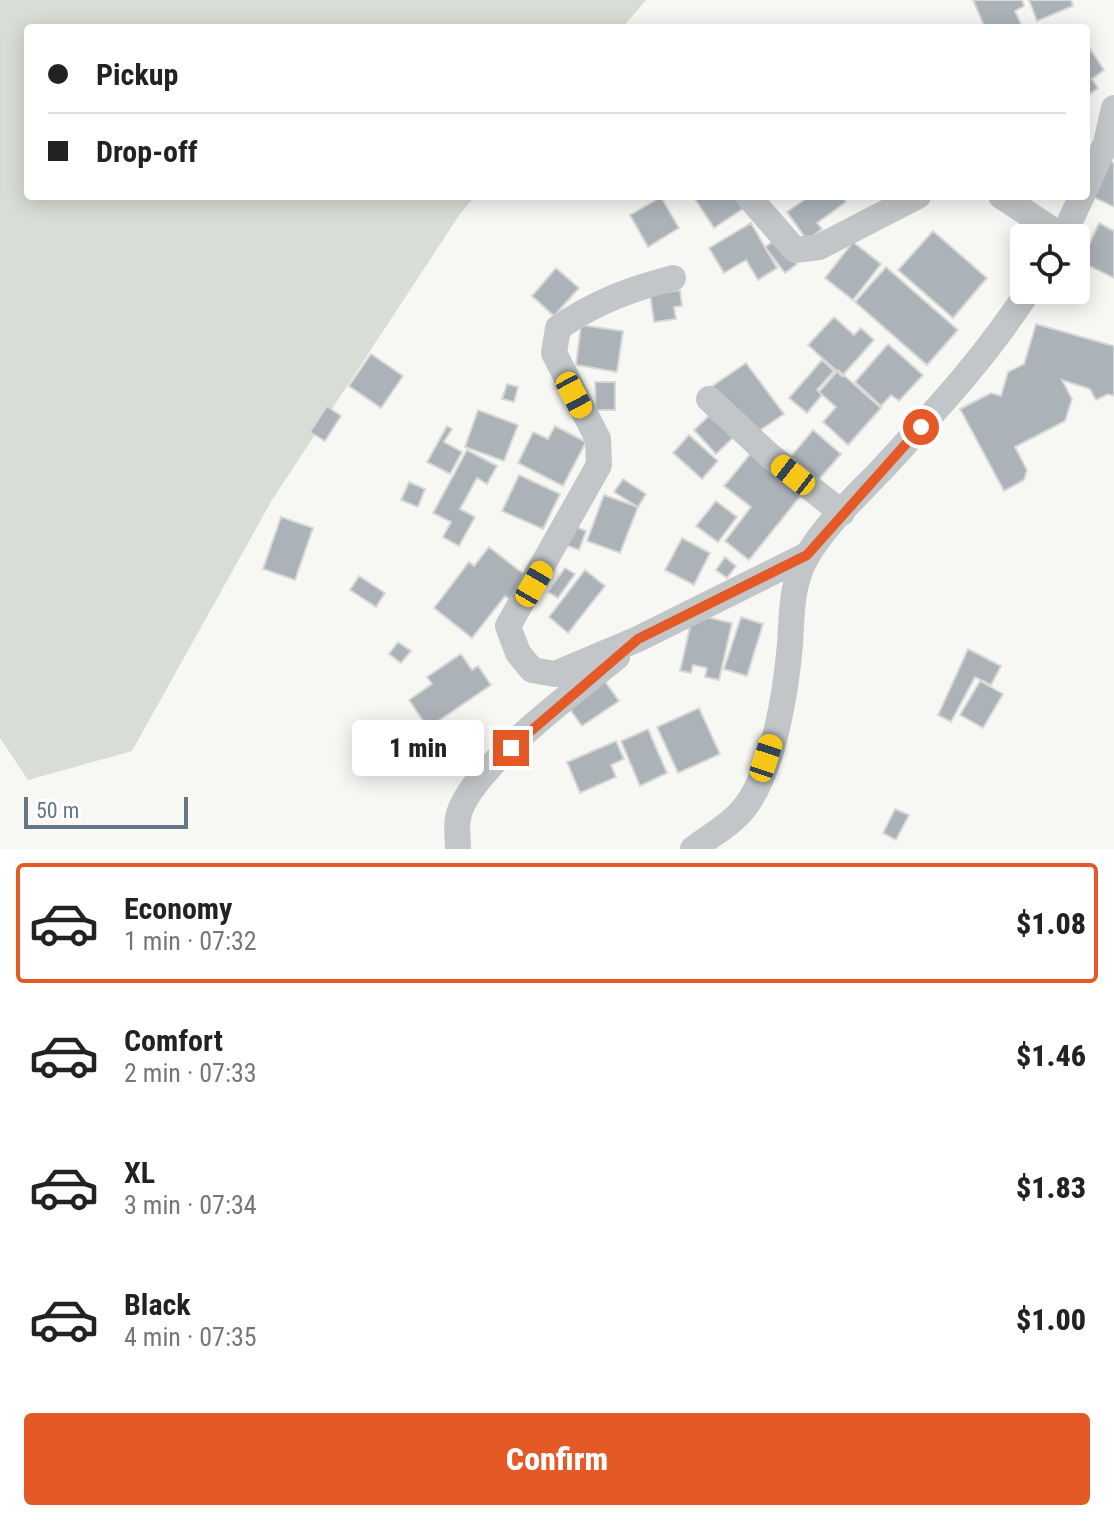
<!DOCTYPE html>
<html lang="en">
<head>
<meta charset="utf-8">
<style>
	:root { --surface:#fff; --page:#f6f6f6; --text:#222; --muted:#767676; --line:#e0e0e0; --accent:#e45926 }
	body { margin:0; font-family:"Roboto Condensed",sans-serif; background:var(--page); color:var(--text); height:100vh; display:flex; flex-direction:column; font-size:30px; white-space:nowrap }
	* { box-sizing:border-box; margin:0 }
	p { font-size:26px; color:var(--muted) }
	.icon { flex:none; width:44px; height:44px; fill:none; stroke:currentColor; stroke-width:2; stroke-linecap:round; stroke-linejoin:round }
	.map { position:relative; height:849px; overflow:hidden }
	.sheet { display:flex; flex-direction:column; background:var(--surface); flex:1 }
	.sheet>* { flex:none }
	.banner { position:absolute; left:24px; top:24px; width:1066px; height:176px; border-radius:8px; box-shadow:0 4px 20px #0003; display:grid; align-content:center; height:176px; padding:0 24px; background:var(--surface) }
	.controls { position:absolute; left:1010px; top:224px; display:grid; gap:16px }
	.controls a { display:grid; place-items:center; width:80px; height:80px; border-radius:8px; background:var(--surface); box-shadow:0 4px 20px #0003; font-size:40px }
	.scale { position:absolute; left:24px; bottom:20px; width:164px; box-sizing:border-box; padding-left:8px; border:4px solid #657685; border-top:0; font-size:22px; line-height:28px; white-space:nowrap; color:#657685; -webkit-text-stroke:6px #fff; paint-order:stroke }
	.end { position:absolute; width:36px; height:36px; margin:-18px; border:10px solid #e45926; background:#fff; box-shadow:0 0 0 4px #fff }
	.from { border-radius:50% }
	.bubble { position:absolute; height:56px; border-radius:8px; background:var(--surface); box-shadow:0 4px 20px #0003; font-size:26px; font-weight:800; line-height:56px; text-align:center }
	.car { position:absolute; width:24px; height:48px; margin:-24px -12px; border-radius:10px; box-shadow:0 0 6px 2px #0007; background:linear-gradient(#f5c518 24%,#345 0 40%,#f5c518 0 76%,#345 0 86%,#f5c518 0) }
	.banner b { display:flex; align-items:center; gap:28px; height:76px; font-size:30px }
	.banner b+b { border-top:2px solid var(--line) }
	.banner i { width:20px; height:20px; background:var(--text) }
	ul { padding:14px 0 0; list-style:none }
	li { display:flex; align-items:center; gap:24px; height:120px; margin:0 16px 12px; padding:0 8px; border:4px solid transparent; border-radius:8px }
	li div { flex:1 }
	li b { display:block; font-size:30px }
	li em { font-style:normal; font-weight:800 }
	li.on { border-color:var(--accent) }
	li>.icon { width:72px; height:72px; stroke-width:1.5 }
	.button { display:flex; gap:16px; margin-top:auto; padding:16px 24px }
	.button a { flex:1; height:92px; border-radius:8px; background:var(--accent); color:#fff; font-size:32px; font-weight:800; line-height:92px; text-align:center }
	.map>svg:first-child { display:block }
	.green { fill:#d8ded5 }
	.building { fill:#abb3b9; stroke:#d8d8d6; stroke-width:2 }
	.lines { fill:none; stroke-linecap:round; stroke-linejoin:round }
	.street { stroke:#c2c6c9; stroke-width:26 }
	.route { stroke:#e45926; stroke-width:10 }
</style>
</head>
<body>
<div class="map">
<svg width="1114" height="849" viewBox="0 0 1114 849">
	<rect width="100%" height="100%" fill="#f7f7f4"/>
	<path class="green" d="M0,0H646L622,28H28V196H475L460,214L272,500L132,751L28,780L0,738Z"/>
	<path class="building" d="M973,0H1022L1024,6L1015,11L1022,26L985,28Z
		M1029,0H1071L1073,6L1037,21Z
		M1086,43L1104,70L1092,79L1098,88L1086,97Z
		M1106,159L1114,163V207L1089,195Z
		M699,196H737L744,208L714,228L695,199Z
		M801,196H842L846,202L817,223L822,229L807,240L787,212L804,200Z
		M661,197L679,228L648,247L630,215Z
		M751,223L777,268L758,280L746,260L724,273L709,248Z
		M1099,223L1114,231V278L1081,262Z
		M933,231L987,278L953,318L898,270Z
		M778,238L797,264L785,273L765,247Z
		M853,242L881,264L853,300L825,278Z
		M886,267L958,330L927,365L855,302Z
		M556,268L579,288L554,316L532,296Z
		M680,290L682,306L674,307L676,319L654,322L650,294Z
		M834,317L854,335L861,328L874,340L842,376L808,345Z
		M1036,324L1114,346V396L1108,394L1096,400L1090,389L1062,380L1072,399L1065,421L1015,447L1027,470L1024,480L1004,491L960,409L991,393L1001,396L1008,372L1024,364Z
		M581,325L623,331L617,372L576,365Z
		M888,344L923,375L899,401L891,395L881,406L855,382Z
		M371,354L403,376L381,408L349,386Z
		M822,360L834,371L817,390L822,395L807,413L789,398Z
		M746,363L784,414L753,435L711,387Z
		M838,370L881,408L848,445L823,422L836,407L819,392Z
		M595,382H615V410H596Z
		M507,384L518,387L514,402L502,399Z
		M327,406L341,416L325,441L310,432Z
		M478,410L518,425L504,461L465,447Z
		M713,412L735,436L716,454L694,430Z
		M447,426L452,429L444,442L462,452L450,474L427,462Z
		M555,426L586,442L563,486L518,463L533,432L548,439Z
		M813,430L841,454L815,484L787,461Z
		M689,435L718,461L702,479L673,453Z
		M467,450L497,466L487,484L477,478L460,509L475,517L459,546L443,537L451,522L433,513Z
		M751,453L802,494L749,560L725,541L751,507L724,486Z
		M519,475L560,494L543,529L502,511Z
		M623,479L646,494L638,507L614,492Z
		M409,482L425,489L418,507L401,500Z
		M604,495L638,507L620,553L587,541Z
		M716,501L737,517L718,542L696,526Z
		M281,517L313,528L295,580L263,569Z
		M570,524L586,531L579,550L563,544Z
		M682,538L710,553L694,585L665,570Z
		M489,547L530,579L513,601L505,596L472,638L434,608L469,562L474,566Z
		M725,557L736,566L727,578L716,570Z
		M565,568L575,574L558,598L548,592Z
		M585,570L605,586L568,633L549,617Z
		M359,576L385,593L376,607L350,590Z
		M693,614L732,623L719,680L705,677L707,668L693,665L691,673L680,671Z
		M741,617L763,624L747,676L724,669Z
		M398,642L411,651L401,663L389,654Z
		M968,649L1001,666L991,685L975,677L951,722L938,715Z
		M461,654L472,670L478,666L491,685L428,728L409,700L432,684L427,677Z
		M601,676L619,701L582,726L564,701Z
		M980,681L1003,694L983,728L960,715Z
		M699,708L720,754L678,773L657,727Z
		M648,729L667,773L640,786L621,741Z
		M616,741L624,759L611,765L616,777L580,793L567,762Z
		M895,809L909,815L896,840L883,833Z"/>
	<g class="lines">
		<path class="street" d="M1086,187L1106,143L1114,108
			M748,196L795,250L819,247L918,196
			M1001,196L1063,237
			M1062,238L1082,196
			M673,278C631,289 595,302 558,328L554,353L598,439L599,465L508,626L518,653L532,670L555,674L638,639L807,555
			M709,399L769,455L842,513
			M458,849C458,839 456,828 458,818C466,771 579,688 617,657
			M693,849C711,835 731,825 745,807C774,769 786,691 790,644C792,613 791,583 807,556C827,522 860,493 887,464C938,408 988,354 1029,290"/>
	</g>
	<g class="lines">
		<path class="route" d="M511,748L638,639L807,555L921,427"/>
	</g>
</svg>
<div class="controls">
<a><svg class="icon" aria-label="locate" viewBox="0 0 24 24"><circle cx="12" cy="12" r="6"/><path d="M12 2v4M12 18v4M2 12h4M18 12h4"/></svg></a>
</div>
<div class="scale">50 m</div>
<i class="end from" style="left:921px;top:427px"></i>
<i class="end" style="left:511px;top:748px"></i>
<div class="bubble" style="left:352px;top:720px;width:132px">1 min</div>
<i class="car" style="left:574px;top:395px;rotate:152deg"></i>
<i class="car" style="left:793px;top:475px;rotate:308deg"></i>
<i class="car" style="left:534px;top:584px;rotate:30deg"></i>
<i class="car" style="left:766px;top:758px;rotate:18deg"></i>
<div class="banner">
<b><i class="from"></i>Pickup</b>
<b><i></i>Drop-off</b>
</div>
</div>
<section class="sheet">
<ul>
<li class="on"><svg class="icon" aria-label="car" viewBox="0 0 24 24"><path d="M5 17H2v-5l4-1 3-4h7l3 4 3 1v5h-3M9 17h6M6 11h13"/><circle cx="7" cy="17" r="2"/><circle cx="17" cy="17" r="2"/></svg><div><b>Economy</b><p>1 min · 07:32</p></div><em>$1.08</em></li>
<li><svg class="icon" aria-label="car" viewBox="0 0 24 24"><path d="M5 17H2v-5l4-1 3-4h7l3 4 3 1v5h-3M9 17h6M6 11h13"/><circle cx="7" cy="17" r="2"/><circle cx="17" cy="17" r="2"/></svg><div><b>Comfort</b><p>2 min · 07:33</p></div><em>$1.46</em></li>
<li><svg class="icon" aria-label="car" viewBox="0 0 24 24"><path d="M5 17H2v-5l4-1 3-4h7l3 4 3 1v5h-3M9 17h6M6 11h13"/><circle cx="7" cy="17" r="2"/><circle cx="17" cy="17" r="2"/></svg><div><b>XL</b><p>3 min · 07:34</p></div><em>$1.83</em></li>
<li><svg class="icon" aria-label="car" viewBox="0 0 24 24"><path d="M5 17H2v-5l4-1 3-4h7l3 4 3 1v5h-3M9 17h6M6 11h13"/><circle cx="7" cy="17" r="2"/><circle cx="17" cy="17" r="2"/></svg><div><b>Black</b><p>4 min · 07:35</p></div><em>$1.00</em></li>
</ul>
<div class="button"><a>Confirm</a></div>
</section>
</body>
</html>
